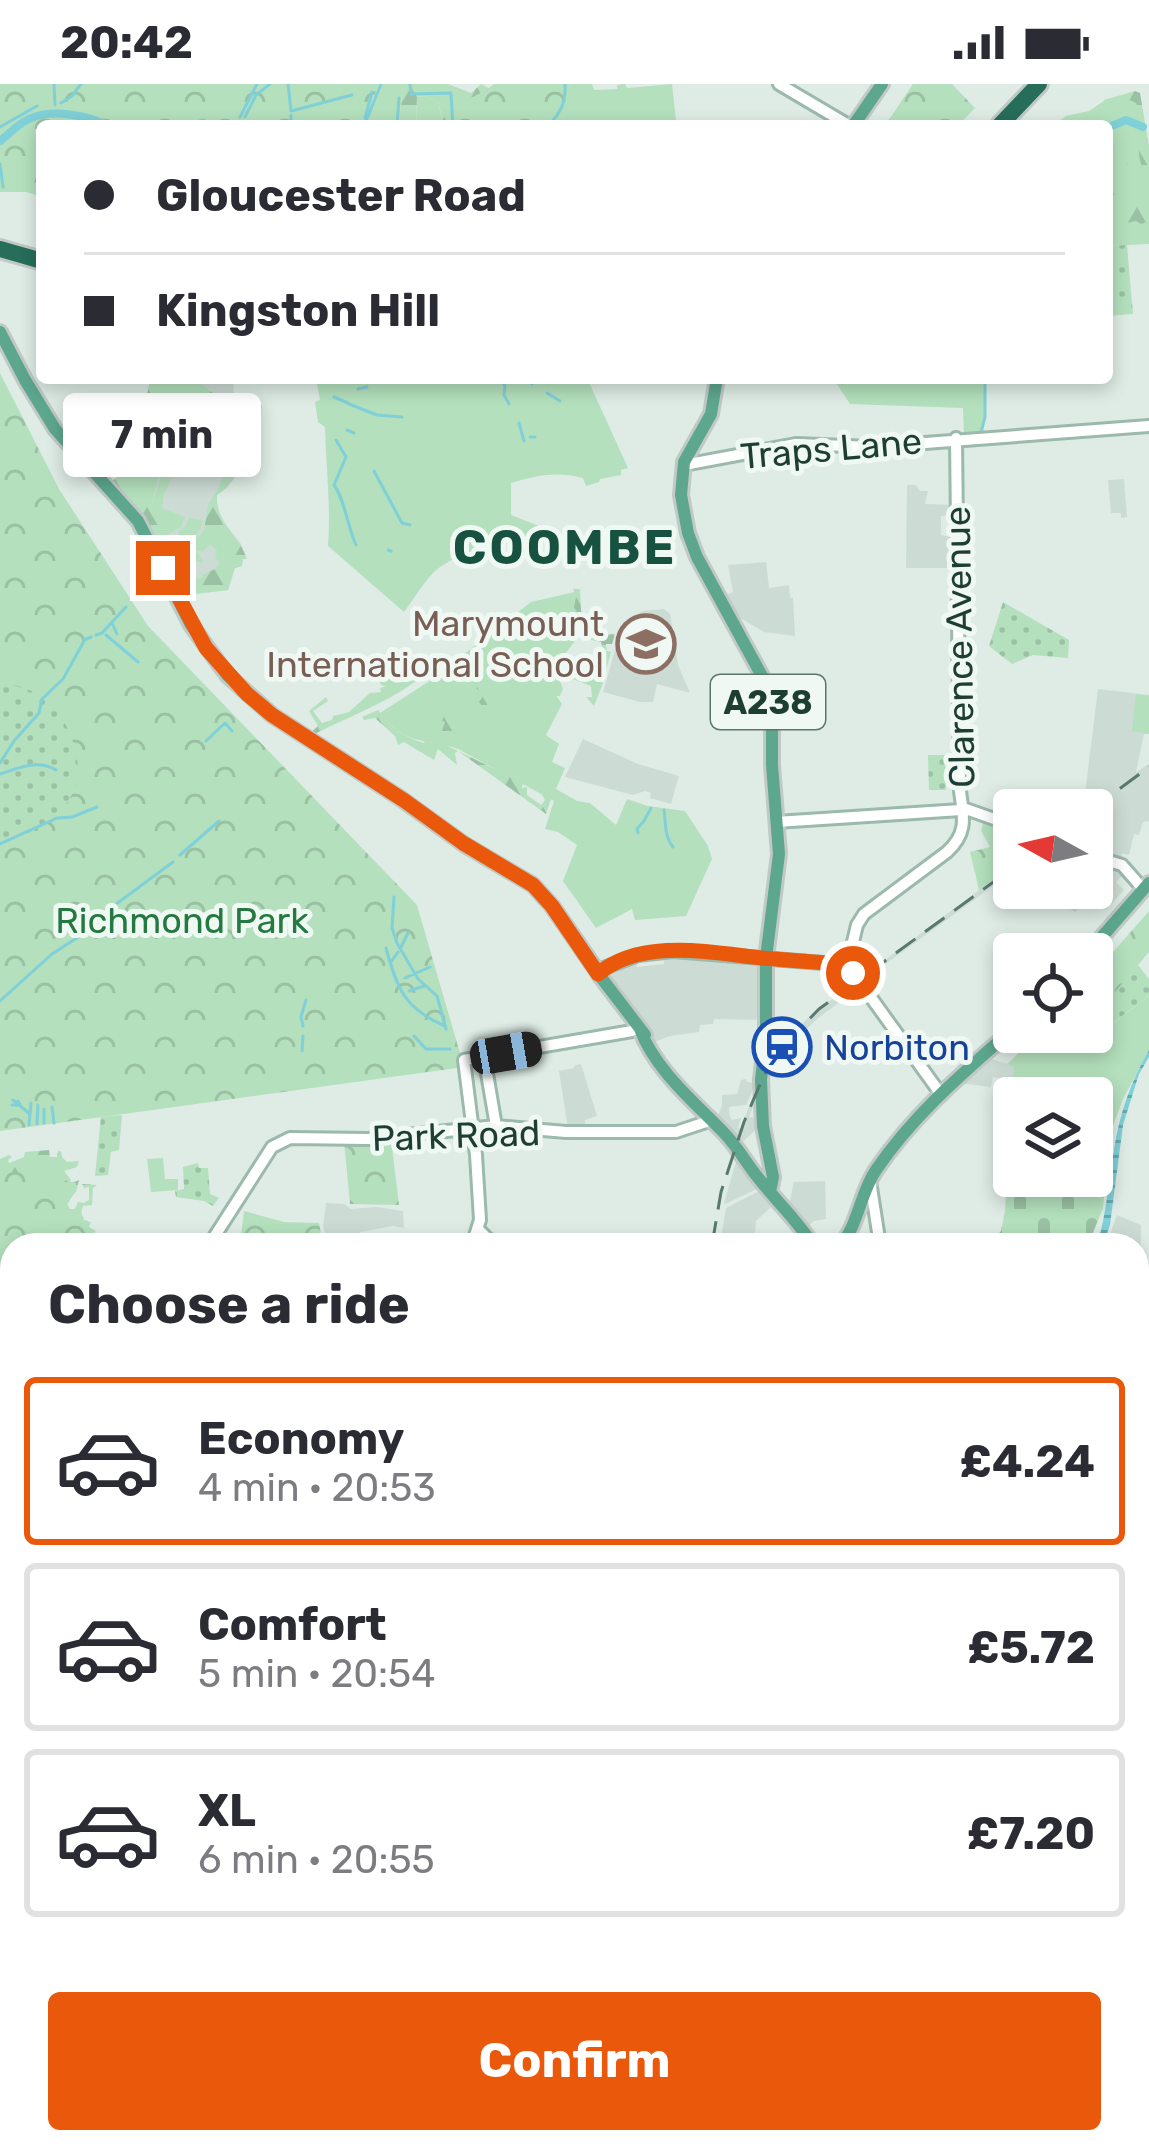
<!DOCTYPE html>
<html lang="en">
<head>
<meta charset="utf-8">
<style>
	:root { --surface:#fff; --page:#f7f7f7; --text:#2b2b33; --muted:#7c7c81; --line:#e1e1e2; --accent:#ea580c }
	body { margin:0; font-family:Rubik,sans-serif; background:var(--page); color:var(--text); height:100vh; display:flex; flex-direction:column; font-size:45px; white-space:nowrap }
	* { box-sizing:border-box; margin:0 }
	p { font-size:39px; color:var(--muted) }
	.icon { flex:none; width:66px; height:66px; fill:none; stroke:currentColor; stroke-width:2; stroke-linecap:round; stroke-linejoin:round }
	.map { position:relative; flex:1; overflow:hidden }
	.side { position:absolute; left:0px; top:1149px; width:1149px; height:921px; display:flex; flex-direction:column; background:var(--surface); border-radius:36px 36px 0 0; box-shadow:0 6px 18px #0003 }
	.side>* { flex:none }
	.guide { position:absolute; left:36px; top:36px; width:1077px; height:264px; border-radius:12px; box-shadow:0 6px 18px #0003; display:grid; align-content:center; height:264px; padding:0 48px; background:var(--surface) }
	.needle { width:78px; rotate:278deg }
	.tools { position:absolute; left:993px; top:705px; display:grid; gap:24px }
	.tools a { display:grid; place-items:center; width:120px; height:120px; border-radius:12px; background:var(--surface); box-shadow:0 6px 18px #0003; font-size:60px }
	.end { position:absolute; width:54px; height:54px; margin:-27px; border:15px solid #ea580c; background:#fff; box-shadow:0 0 0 6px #fff }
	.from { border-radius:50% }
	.bubble { position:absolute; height:84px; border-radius:12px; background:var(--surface); box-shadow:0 6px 18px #0003; font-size:39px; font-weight:700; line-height:84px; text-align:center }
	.car { position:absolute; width:36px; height:72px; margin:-36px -18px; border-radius:15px; box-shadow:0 0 9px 3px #0007; background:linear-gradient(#222 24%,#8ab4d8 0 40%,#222 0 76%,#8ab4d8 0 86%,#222 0) }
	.guide b { display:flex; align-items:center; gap:42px; height:114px; font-size:45px }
	.guide b+b { border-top:3px solid var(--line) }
	.guide i { width:30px; height:30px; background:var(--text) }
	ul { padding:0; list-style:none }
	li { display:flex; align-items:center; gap:36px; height:168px; margin:0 24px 18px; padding:0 24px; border:6px solid var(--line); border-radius:12px }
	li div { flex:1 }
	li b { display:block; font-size:45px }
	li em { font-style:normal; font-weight:700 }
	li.current { border-color:var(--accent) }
	li>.icon { width:108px; height:108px; stroke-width:1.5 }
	h2 { padding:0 48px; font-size:54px; line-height:144px }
	.primary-button { display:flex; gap:24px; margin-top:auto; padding:24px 48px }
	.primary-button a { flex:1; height:138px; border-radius:12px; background:var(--accent); color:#fff; font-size:48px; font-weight:700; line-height:138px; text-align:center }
	.status { display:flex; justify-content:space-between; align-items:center; height:84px; padding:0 60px; background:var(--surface); direction:ltr }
	.status svg { height:33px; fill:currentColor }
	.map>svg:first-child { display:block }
	.built { fill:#ccdcd4 }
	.grass { fill:#b4e0bd }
	.forest { fill:url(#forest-firs); fill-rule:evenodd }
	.cemetery { fill:url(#cemetery-stones) }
	.park { fill:url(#park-crowns) }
	.garden { fill:url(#garden-dots) }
	.water { fill:url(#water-rules) }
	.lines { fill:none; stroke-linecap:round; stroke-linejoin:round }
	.stream { stroke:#7fd0d8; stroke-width:3 }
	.river { stroke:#7fd0d8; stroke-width:8 }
	.secondary-casing { stroke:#9cb9ad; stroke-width:16 }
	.primary-casing { stroke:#c0c9c6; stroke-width:18 }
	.highway-casing { stroke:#c0c9c6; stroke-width:22 }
	.secondary { stroke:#fff; stroke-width:10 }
	.primary { stroke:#5da78f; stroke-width:12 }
	.highway { stroke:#266d5a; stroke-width:16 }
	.rail { stroke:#587a6e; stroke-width:3; stroke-dasharray:24 12; stroke-linecap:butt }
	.secondary-bridge-casing { stroke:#9cb9ad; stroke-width:16; stroke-linecap:butt }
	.secondary-bridge { stroke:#fff; stroke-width:10 }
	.route { stroke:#ea580c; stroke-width:15 }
	.labels { text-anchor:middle; stroke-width:10; stroke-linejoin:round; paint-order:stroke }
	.shield { fill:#eff8f3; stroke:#5d766d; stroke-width:3 }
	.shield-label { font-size:33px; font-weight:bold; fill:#1e3e33 }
	.street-label { font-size:36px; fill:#1e3e33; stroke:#eff8f3 }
	.education-label { font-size:36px; fill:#785e54; stroke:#eff8f3; text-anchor:end }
	.park-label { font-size:36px; fill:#23793f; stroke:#eff8f3 }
	.transit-label { font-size:36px; fill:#164399; stroke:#eff8f3; text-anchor:start }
	.district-label { font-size:48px; font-weight:bold; letter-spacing:3px; fill:#175240; stroke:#eff8f3 }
</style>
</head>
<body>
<div class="status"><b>20:42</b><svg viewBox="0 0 49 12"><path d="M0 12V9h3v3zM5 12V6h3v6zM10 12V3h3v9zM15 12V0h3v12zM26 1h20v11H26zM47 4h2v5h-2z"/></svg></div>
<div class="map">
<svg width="1149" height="2068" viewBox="0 0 1149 2068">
	<defs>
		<pattern id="forest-firs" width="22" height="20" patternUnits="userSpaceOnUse" patternTransform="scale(3)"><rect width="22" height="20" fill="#b4e0bd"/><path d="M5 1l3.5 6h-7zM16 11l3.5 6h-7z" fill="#9ac1a3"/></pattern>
		<pattern id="cemetery-stones" width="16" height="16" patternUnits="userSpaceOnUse" patternTransform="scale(3)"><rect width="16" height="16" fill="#b4e0bd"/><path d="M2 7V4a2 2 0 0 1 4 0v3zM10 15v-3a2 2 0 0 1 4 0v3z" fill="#9ac1a3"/></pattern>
		<pattern id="park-crowns" width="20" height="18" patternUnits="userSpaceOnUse" patternTransform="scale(3)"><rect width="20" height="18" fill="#b4e0bd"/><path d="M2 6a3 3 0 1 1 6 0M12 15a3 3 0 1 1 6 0" fill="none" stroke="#9ac1a3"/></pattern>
		<pattern id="garden-dots" width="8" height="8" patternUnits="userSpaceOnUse" patternTransform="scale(3)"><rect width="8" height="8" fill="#b4e0bd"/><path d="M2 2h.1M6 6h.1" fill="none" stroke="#9ac1a3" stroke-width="1.8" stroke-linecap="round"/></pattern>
		<pattern id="water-rules" width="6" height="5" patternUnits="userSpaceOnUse" patternTransform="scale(3)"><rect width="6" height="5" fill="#7fd0d8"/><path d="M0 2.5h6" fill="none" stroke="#67aab0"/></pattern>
	</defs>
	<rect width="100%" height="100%" fill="#deece5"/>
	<path class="built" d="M151,294H232L234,295L233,320L262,321L261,333L243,378L227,404L217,411L216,428L241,460L247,475H243L242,482L235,484L228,506L178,512L109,400L122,389L137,371Z
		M1124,395L1127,433L1121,434V429H1111L1108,396Z
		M907,401H916L920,407H928L925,420L954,421V431L941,432V451L955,454L953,484H906Z
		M766,478L769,504L789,501L790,514H793L795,552L764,548L742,535H733L721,513L733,508L728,481Z
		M664,525L670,530L678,581L690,609L657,600L653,618H640L603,608L623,538L628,539L642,527Z
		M1098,605L1149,611V650H1144L1136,688L1149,680V737L1143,738L1139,751L1134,750L1129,771L1122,769L1120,778L1103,772L1113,733L1102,722L1092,730V726H1083Z
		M583,655L638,680L679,692L671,720L650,714L651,709L645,707L633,711L565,693Z
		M1092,776L1126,788L1116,798L1124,806L1106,826L1088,816L1075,828L1060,819L1066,804H1092Z
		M1014,780V787L862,897L861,902L817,935L781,970L767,993L763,990L779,963L811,931Z
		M664,869L762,878L764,936L714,935L713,940L700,941L699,948L670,952L652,959L605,889L608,886L635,874L637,883L664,880Z
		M985,973L1014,982L1012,996L993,993L991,1003L959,999Z
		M581,980L597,1032L585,1036L586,1046L568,1045L559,987L574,984L575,981Z
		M746,995L747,998L756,999L746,1021L729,1023L730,1033L732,1036L741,1034L738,1044L740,1045L759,998L760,1004L749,1033L757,1034L759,1043L740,1060L736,1058L737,1054L716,1035L722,1022V1011L737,1010L741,996Z
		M738,1071L759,1104L725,1120L724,1119Z
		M825,1097L826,1135L814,1137L807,1143L786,1119L790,1116L794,1098Z
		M761,1106L771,1123L756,1137L754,1161H720L726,1124Z
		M326,1119L344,1120L351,1125L377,1123L403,1127L404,1144L393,1142L360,1148L362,1161H330L323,1143Z
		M1117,1131L1141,1141L1140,1212H1137V1161H1106Z
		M12,1687V1777L0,1767V1720Z"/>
	<path class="grass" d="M382,0H403L400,30L392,42H365Z
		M568,0H592L594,6L617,5V1L625,0L627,4L672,0L676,36H695L711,40L710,42H550C561,28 572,19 568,0Z
		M424,12L438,18L443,38L441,42H416L417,13Z
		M1140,12L1149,65V160L1107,162V42H1052L1066,32L1089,27L1107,15Z
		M316,294H587L628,384L621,386V391L600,395L599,398L586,402L583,394C558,387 536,391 511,399V431L539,442L537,453C509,455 455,468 434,488C423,499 414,515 404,528L328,462C331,423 326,382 325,343L318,338L315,318L320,316Z
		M833,294H986L985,338L981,350L964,351L963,324L850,320Z
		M579,507L576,554L554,577L557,613L562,620L546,651L559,660L552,678L565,684L556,705L577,717L590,719L616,741L627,715L648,722L685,727L708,762L712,775L686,832L635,836L632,825L596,844L563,797L577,761L558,748L545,745L554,717L458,665C421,652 409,664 380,629L431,596L531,518Z
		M1136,610L1149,612V650L1132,647Z
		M1149,912V966L1123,1015L1110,1050L1092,1046V1014H1056L1058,1002L1049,1003L1012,996L1014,983L1007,980L1030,959L1036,965L1041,961L1033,951L1037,948H1092V943L1099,950Z
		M163,1074L165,1095H178V1106L151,1108L147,1075Z
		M1137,1659L1149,1665V1791L1137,1785Z"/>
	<path class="forest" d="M403,0H448L471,9L481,0L489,4L494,0H568C573,21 562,27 550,42H441L443,37L438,18L424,12L417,13L416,42H392L400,30Z
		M1135,7L1140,9L1149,62V94C1139,83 1136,65 1142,51L1137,46L1139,27L1136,19L1130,16L1122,20L1118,31L1103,30L1104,16Z
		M1122,53L1125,54L1124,62L1130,71L1127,81L1132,82L1136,92L1107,99V86L1115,80L1116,62Z
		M1135,98L1145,123L1147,138L1141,140L1136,137L1122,140L1107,135V110Z
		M151,294H195C219,317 230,320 262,321C259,350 242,395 217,411C216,440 238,449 247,475H243L242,482L235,484L228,506L178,512L167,487L174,484L170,474L174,473H165L164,468L163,472H160L109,400C155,365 137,342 151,294ZM163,321L189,332L188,337L200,341L198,352L209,356L217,352L213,351L210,344L213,329L241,337L242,340L234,363L238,365L233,386L225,385L219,403L208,421L204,447L194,456L192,467L188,473L192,478L198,477L202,480L203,477L196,466L203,468L210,460L217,467L215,474L220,479L215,485L202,491V494L185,496L190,504L181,509L174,491L182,479L181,474L176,473L189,467C190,454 201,449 203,436L189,434L185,443L178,447L181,457L163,467L157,456L181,443L185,433L162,424L164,410L173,392L169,382L161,392L151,424L160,386L161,388L173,369L170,367L173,360L177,358L173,349L163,377V371H157L155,366L167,338L158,334Z
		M573,505H580L581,527L584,531L582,536L586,538L584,546L596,549L598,544L603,551L615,550L612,560H606L607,567L611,568L605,589L599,591L598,596L603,599L594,622L586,613H592L591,602L573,595L572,587L563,582H554L563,605L560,612H556C544,583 551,569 564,542L572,539L573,530L577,527L574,524L576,513ZM578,553L601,558L604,570L599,574L602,582L595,581L594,587L581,586L578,581L576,584L558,578L560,569L565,570Z
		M565,529C558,542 555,545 541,546L531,559L529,570L512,581L506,570L511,562L517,569L521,567L523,559H519L518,556L526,551L522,547L510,550L509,558L501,559V580H496L499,554L495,551L514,541L535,534L540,538Z
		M395,578L397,580L391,587L395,599L412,597L420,591V594C386,620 347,633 309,653L307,652L318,642L309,627L326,613L328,617L313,627L322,639L332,636L333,632L349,628L370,609L381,608L380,604L386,602L381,601L378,594L383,592L382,587Z
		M489,583L481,594L487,597L491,613L501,614L508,636L498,642L479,618L484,611L475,603L474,608L470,609L461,600L476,585Z
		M458,605L463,607L462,636L481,639L480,644L486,645L487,652H483L481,649L472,652L460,641L457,647H442L445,638L439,635Z
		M378,626C393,646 403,652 424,659L426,651L430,653V659L441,653L444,660L523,699L522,704L527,703V711L541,721L545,716L541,709L551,715L546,730L458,667L455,669L457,681L438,665L434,676L404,658L398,661L395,652L375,634L364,636L362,633Z
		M49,1066L50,1073H57L58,1067H61L62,1073L67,1078L79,1077L77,1083L64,1087L71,1096L67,1101L79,1096L76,1108L66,1118L70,1125H75L78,1118L84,1119L89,1116V1103L84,1104L82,1100L97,1101L93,1104L92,1121L83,1122L81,1129L84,1135L79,1136L91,1138L89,1143L96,1147L86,1157L12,1161L0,1221V1075L9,1071L12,1073L8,1076L9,1079L24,1073L25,1068Z"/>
	<path class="cemetery" d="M1092,1046L1110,1050L1103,1124L1088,1161H988L1001,1147L1005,1127L1009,1048H1014V1092H1092Z"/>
	<path class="park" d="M0,0H379L363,42H42V113L26,108H0Z
		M497,0H564C565,19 560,29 547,42H457L453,11L473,13Z
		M913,0H952L975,24L958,42L886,40Z
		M0,289L59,405L148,542L417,821L464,983L0,1047Z
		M984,735L1014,744V780L979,806L970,768L990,763L981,747Z
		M1149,827V868L1098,929L1092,924V892Z
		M391,1055L399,1121L350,1120L344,1057Z
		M28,1088L76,1099V1106L60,1132L67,1127L81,1125L82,1135L88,1137L91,1151L79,1161H12V1214L0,1224V1089Z
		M244,1127L284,1138L319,1139L323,1161H240Z
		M1137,1786L1149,1791V2068H841V2058H1137Z
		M300,2058H831V2068H296Z"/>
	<path class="garden" d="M1127,161L1133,230L1107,232V162Z
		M1003,518L1069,556L1068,574L1033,571L1012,580L989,562Z
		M0,598C12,601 25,604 36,609C53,617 64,635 71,652C95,713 52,743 0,760Z
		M928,671H945L946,706H929Z
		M1138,881L1149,895V912L1098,950L1092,943V936Z
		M122,1031L119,1066L111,1068L108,1091L95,1092L101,1033Z
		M198,1079L199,1084H208L210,1110L219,1114L213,1122L204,1117L176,1113L175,1107L184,1105L183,1083Z"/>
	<path class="water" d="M1149,966V973L1139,990L1123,1041L1110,1141L1103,1161H1097C1107,1129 1108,1099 1114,1066C1119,1031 1131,997 1149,966Z
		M12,1641V1687L2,1716L0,1714V1655Z"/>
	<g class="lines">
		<path class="stream" d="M54,0L55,21
			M288,0L291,27L352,11
			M410,0L411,10L451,9
			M451,11L453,42
			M61,19L72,12L81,0
			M291,31V42
			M240,33L257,0
			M245,33L256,11L270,0
			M365,34L372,8
			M179,42L204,36
			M236,42L239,37
			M240,42L241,40
			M364,42L381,0
			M397,42L399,14
			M548,42C561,28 566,19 565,0
			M0,43L37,22
			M0,80L3,103
			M500,294L505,302L504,311L509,320
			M528,296L532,300
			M358,305L367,303
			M547,309L560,317
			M334,313L348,319
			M349,320L377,331L402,333
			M519,339L524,357
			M347,346L354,349
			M981,349L985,333V294
			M530,353H535
			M336,356L346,373L334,401C345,416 347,441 356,461
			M374,387L402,439L410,441
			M388,466L391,467
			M113,541L117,550
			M96,551L102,549L126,523
			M106,551L138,578
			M84,556L91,553
			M206,657L225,639L232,647
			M0,679L14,657L39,629L42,615L63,595L83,559
			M0,690C19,684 37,675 56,686
			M664,726C666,738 664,752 673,763
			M638,749L637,745L644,737L651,724
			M0,760L57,734L72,733L97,723
			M180,771L219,737
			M394,813L392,844L397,859L418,895L437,912L446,945
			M401,863L408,849
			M386,864C397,905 405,925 445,942
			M391,878L398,868
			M405,894L430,883
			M409,907L424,902
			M0,917L52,870L86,848L100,832L173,778
			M303,942L301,933L306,916
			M414,952L426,965H450
			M302,967L303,952
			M13,1016L30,1030
			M12,1021H20L18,1017
			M52,1023L54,1039
			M44,1025V1039
			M37,1040L38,1021
			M29,1041L31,1019
			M1137,1710L1149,1715
			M1137,1755L1149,1759
			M513,2068V2058"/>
		<path class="river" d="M1107,44L1126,36L1143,43
			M0,57C9,50 20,38 31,34C53,25 88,31 108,42"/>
		<defs>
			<path id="secondary" d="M779,0L850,42
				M684,381L796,360L872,363L1149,342
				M963,724L1014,742
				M776,738L961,726
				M1092,772L1122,781L1144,806
				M847,883L857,841L864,830L947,768C969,748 963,731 960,707L956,354
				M596,887L638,871L673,867L835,880L847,883L856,893
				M862,901L940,1009
				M484,972L496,1042
				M870,1097L880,1161
				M479,1146L494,1161
				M209,1161L272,1063L290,1054L368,1055L496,1042L566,1048H676L706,1038
				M472,1161L480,1136L476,1071L464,976L632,947L639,943
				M1137,1277L1149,1281
				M1137,1326L1149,1307
				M1137,1426L1149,1427
				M0,1436L12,1388
				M1137,1463L1149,1464
				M0,1818L12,1809
				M173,2068L190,2058
				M294,2068L298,2058"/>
			<path id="primary" d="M853,42L882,0
				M0,248L25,296L55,345L138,437L191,541L227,591L272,631L400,714L465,761L533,801L552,822L602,894
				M717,294L711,330L684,378L681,411L688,449L697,473L762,592L772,638V681L779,770L766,874V950L761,996L763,1042L773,1093L770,1108
				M1087,870L1149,799
				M600,892L645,951
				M640,945C656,988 698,1021 726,1051C739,1065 748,1082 760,1096C778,1119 798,1137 813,1161
				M840,1161C858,1143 860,1109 876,1086C914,1030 964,988 1014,944
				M0,1433L12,1434
				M1137,1521L1149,1515
				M1137,1621L1149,1624
				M0,1853L12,1847
				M0,1876L12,1893
				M838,2058V2068
				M29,2068V2058"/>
			<path id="highway" d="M999,42L1039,0
				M0,165L42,177"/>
		</defs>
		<use href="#secondary" class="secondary-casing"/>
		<use href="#primary" class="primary-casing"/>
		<use href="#highway" class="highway-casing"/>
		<use href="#secondary" class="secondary"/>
		<use href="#primary" class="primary"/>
		<use href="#highway" class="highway"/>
		<path class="rail" d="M1091,726L1149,683
			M712,1161L721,1108L744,1038L764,991L782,963L819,925L1014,783
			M183,2068L198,2058"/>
		<defs>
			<path id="secondary-bridge" d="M856,893L862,901"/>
		</defs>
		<use href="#secondary-bridge" class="secondary-bridge-casing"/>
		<use href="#secondary-bridge" class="secondary-bridge"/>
	</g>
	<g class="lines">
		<path class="route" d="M163,484L206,564L247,610L272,631L405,717L463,759L533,801L552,822L598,890C641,854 709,868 761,874C783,876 805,877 827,879L847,883L853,889"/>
	</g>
	<defs>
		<symbol id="school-ring" viewBox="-11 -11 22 22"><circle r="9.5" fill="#eff8f3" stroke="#8d6e63" stroke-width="1.5"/><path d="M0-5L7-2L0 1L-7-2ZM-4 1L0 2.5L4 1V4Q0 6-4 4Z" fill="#8d6e63"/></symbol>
		<symbol id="station-ring" viewBox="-11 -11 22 22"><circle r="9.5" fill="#eff8f3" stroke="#1a4fb4" stroke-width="1.5"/><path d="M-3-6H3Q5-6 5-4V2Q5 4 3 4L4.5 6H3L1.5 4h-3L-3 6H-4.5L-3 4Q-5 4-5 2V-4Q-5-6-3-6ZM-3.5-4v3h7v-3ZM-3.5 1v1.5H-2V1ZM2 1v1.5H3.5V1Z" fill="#1a4fb4"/></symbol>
	</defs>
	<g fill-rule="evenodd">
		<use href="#school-ring" x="613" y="527" width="66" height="66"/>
		<use href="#station-ring" x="749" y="930" width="66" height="66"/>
	</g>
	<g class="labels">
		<rect class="shield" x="711" y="591" width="114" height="54" rx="9"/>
		<g class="shield-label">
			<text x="768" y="630">A238</text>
		</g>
		<g class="street-label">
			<text transform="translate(831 364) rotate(-5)" y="13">Traps Lane</text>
			<text transform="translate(959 563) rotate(-91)" y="13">Clarence Avenue</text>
			<text transform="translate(456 1051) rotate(-2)" y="13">Park Road</text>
		</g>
		<g class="education-label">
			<text x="604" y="552">Marymount<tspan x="604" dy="41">International School</tspan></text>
		</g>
		<g class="park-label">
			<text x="182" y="849">Richmond Park</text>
		</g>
		<g class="transit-label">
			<text x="824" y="976">Norbiton</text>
		</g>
		<g class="district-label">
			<text x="565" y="480">COOMBE</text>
		</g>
	</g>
</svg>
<div class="tools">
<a><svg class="needle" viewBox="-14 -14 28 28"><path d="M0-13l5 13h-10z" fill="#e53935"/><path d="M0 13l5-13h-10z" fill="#7c7c81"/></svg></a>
<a><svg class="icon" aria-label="locate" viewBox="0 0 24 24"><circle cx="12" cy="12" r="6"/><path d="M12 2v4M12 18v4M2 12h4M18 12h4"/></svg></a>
<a><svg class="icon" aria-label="layers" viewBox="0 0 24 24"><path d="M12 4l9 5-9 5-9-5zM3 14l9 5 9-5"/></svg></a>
</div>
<i class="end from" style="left:853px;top:889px"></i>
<i class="end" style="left:163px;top:484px"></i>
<div class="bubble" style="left:63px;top:309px;width:198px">7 min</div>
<i class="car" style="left:506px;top:969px;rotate:80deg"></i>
<div class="guide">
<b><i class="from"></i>Gloucester Road</b>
<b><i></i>Kingston Hill</b>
</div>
<section class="side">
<h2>Choose a ride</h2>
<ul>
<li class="current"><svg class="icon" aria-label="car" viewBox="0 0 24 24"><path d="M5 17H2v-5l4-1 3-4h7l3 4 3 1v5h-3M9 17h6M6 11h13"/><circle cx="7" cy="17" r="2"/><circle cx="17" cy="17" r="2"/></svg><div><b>Economy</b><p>4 min · 20:53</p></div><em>£4.24</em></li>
<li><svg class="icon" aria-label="car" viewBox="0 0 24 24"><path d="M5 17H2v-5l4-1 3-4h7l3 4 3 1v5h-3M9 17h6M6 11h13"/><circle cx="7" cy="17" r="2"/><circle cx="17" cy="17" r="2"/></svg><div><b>Comfort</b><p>5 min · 20:54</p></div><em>£5.72</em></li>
<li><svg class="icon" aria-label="car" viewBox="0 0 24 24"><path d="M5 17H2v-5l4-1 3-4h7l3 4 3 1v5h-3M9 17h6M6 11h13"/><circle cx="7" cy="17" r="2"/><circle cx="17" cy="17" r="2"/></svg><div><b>XL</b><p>6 min · 20:55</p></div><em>£7.20</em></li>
</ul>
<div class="primary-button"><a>Confirm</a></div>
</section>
</div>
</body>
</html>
